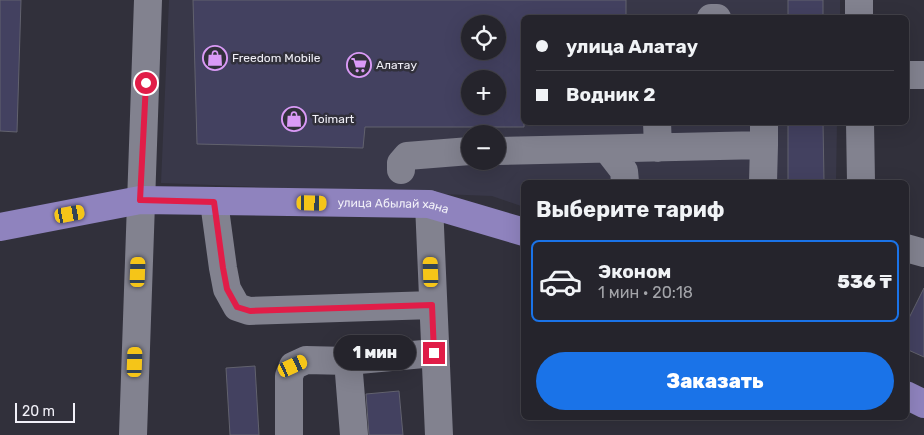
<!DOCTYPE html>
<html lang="ru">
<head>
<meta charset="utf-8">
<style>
	:root { --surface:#25242c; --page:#2d2c34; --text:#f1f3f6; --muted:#a3a4a9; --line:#424148; --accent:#1a73e8 }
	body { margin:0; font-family:Rubik,sans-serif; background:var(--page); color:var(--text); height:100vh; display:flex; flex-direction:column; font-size:19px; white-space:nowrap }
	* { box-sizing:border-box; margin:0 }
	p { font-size:16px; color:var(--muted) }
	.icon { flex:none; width:28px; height:28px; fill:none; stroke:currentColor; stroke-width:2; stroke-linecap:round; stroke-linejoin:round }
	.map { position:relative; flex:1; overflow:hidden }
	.sheet { position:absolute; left:521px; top:180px; width:388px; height:240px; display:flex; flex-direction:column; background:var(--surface); border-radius:8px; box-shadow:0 5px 20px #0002,0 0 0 1px var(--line) }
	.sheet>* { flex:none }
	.top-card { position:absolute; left:521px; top:15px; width:388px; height:110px; border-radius:8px; box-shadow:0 5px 20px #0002,0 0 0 1px var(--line); display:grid; align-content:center; height:110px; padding:0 15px; background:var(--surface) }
	.controls { position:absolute; left:461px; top:15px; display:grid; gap:10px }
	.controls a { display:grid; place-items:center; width:45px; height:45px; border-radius:50%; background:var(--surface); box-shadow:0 5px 20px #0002,0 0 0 1px var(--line); font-size:25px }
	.scale { position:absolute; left:15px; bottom:12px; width:60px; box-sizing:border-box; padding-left:5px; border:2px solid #f1f0f8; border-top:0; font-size:14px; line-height:18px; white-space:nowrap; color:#f1f0f8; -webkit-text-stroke:4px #31303b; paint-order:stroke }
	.end { position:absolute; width:22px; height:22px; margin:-11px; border:6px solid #e11d48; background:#fff; box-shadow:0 0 0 2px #fff }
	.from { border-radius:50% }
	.bubble { position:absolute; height:35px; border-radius:18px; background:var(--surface); box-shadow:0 5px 20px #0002,0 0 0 1px var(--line); font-size:16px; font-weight:800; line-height:35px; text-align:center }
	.car { position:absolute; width:15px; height:30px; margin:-15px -8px; border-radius:6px; box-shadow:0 0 4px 1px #0007; background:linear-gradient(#f5c518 24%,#345 0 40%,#f5c518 0 76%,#345 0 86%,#f5c518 0) }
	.top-card b { display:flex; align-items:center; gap:18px; height:48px; font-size:19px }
	.top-card b+b { border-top:1px solid var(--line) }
	.top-card i { width:12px; height:12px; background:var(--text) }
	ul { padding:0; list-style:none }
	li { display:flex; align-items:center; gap:15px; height:82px; margin:0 10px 8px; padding:0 5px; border:2px solid transparent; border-radius:8px }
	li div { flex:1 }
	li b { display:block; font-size:19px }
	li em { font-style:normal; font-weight:800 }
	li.active { border-color:var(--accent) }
	li>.icon { width:45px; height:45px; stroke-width:1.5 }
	h2 { padding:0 15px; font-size:22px; line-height:60px }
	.action { display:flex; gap:10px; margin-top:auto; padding:10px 15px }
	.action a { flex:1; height:58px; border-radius:30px; background:var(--accent); color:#fff; font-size:20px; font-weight:800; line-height:58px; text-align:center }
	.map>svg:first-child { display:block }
	.built { fill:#393849; fill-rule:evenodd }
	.building { fill:#434160; stroke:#62626e; fill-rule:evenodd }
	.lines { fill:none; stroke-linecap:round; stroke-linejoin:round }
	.minor { stroke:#82828f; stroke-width:28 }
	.major { stroke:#8f83be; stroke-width:28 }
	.route { stroke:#e11d48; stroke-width:6 }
	.labels { text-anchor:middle; stroke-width:5; stroke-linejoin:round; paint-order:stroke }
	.poi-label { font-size:12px; fill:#f1f0f8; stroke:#31303b; text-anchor:start }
	.street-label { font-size:12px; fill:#f1f0f8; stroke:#31303b }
</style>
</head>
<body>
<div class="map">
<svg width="924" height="435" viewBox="0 0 924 435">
	<rect width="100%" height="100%" fill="#31303b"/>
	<path class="built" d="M169,0H840V17L524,18V122L837,123L836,182H524V207L492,196L161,183ZM470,24H498V51H470ZM470,79H498V106H470ZM470,134H498V161H470Z"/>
	<path class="building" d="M0,0H21L17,132L0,131Z
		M193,0H626V18H524V127H365L363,148L197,144ZM470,24H498V51H470ZM470,79H498V106H470Z
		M788,0H823V18H788Z
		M788,122H823L824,182H788Z
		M924,288V357L906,349V324Z
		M255,366L259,435H230L226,368Z
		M399,391L403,435H369L366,394Z"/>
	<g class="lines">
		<path class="minor" d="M711,18H717
			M859,18V0
			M906,75H924
			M657,122L658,148
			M764,122V145
			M860,122L861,182
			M607,149L624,171L625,182
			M498,151L764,145L763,182
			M401,170V163L407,156L470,151
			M214,202L223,268L227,289L237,307L249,311L433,305
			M429,204L439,435
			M906,248L924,253
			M133,435L148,0
			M289,435V376L293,366L306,360L348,361
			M354,435L348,361L434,353"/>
		<g class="major">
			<path id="s1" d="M0,227L140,200L429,204L524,232"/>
			<path d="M906,395L924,404"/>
		</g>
	</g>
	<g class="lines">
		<path class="route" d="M146,83L140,200L214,202L223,268L227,289L237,307L250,311L432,305L434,353"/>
	</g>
	<defs>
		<symbol id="shop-ring" viewBox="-11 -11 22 22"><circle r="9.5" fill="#31303b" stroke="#da9af6" stroke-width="1.5"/><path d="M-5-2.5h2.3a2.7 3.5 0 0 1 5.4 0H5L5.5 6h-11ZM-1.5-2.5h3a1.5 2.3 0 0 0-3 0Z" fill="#da9af6"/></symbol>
		<symbol id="supermarket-ring" viewBox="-11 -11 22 22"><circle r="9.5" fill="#31303b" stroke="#da9af6" stroke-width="1.5"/><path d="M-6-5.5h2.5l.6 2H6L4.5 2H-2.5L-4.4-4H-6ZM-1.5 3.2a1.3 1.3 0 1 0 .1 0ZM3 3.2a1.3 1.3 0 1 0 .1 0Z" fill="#da9af6"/></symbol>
	</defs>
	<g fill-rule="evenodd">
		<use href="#shop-ring" x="201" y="44" width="28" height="28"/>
		<use href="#supermarket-ring" x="345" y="51" width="28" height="28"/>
		<use href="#shop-ring" x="280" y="105" width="28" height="28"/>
	</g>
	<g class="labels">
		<g class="poi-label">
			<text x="232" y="62">Freedom Mobile</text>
			<text x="376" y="69">Алатау</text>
			<text x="312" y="123">Toimart</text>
		</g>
		<g class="street-label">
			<text dy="4" stroke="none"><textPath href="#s1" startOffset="396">улица Абылай хана</textPath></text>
		</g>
	</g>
</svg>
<div class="controls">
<a><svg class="icon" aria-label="locate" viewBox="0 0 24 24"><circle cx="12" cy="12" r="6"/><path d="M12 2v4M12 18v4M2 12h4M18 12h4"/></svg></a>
<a>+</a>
<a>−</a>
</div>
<div class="scale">20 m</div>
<i class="end from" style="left:146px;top:83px"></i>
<i class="end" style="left:434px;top:353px"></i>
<div class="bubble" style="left:334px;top:335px;width:82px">1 мин</div>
<i class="car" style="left:312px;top:203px;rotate:91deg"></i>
<i class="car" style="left:70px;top:214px;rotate:80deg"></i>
<i class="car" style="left:138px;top:272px;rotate:2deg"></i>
<i class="car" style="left:431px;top:272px;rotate:358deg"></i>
<i class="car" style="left:135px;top:362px;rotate:2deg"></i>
<i class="car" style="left:293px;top:366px;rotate:65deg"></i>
<div class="top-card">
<b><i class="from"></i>улица Алатау</b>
<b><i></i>Водник 2</b>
</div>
<section class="sheet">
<h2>Выберите тариф</h2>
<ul>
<li class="active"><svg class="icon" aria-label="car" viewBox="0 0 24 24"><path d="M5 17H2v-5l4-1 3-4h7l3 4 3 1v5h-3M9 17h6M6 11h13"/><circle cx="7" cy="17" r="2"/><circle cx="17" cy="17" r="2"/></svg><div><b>Эконом</b><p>1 мин · 20:18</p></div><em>536 ₸</em></li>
</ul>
<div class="action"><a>Заказать</a></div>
</section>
</div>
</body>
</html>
